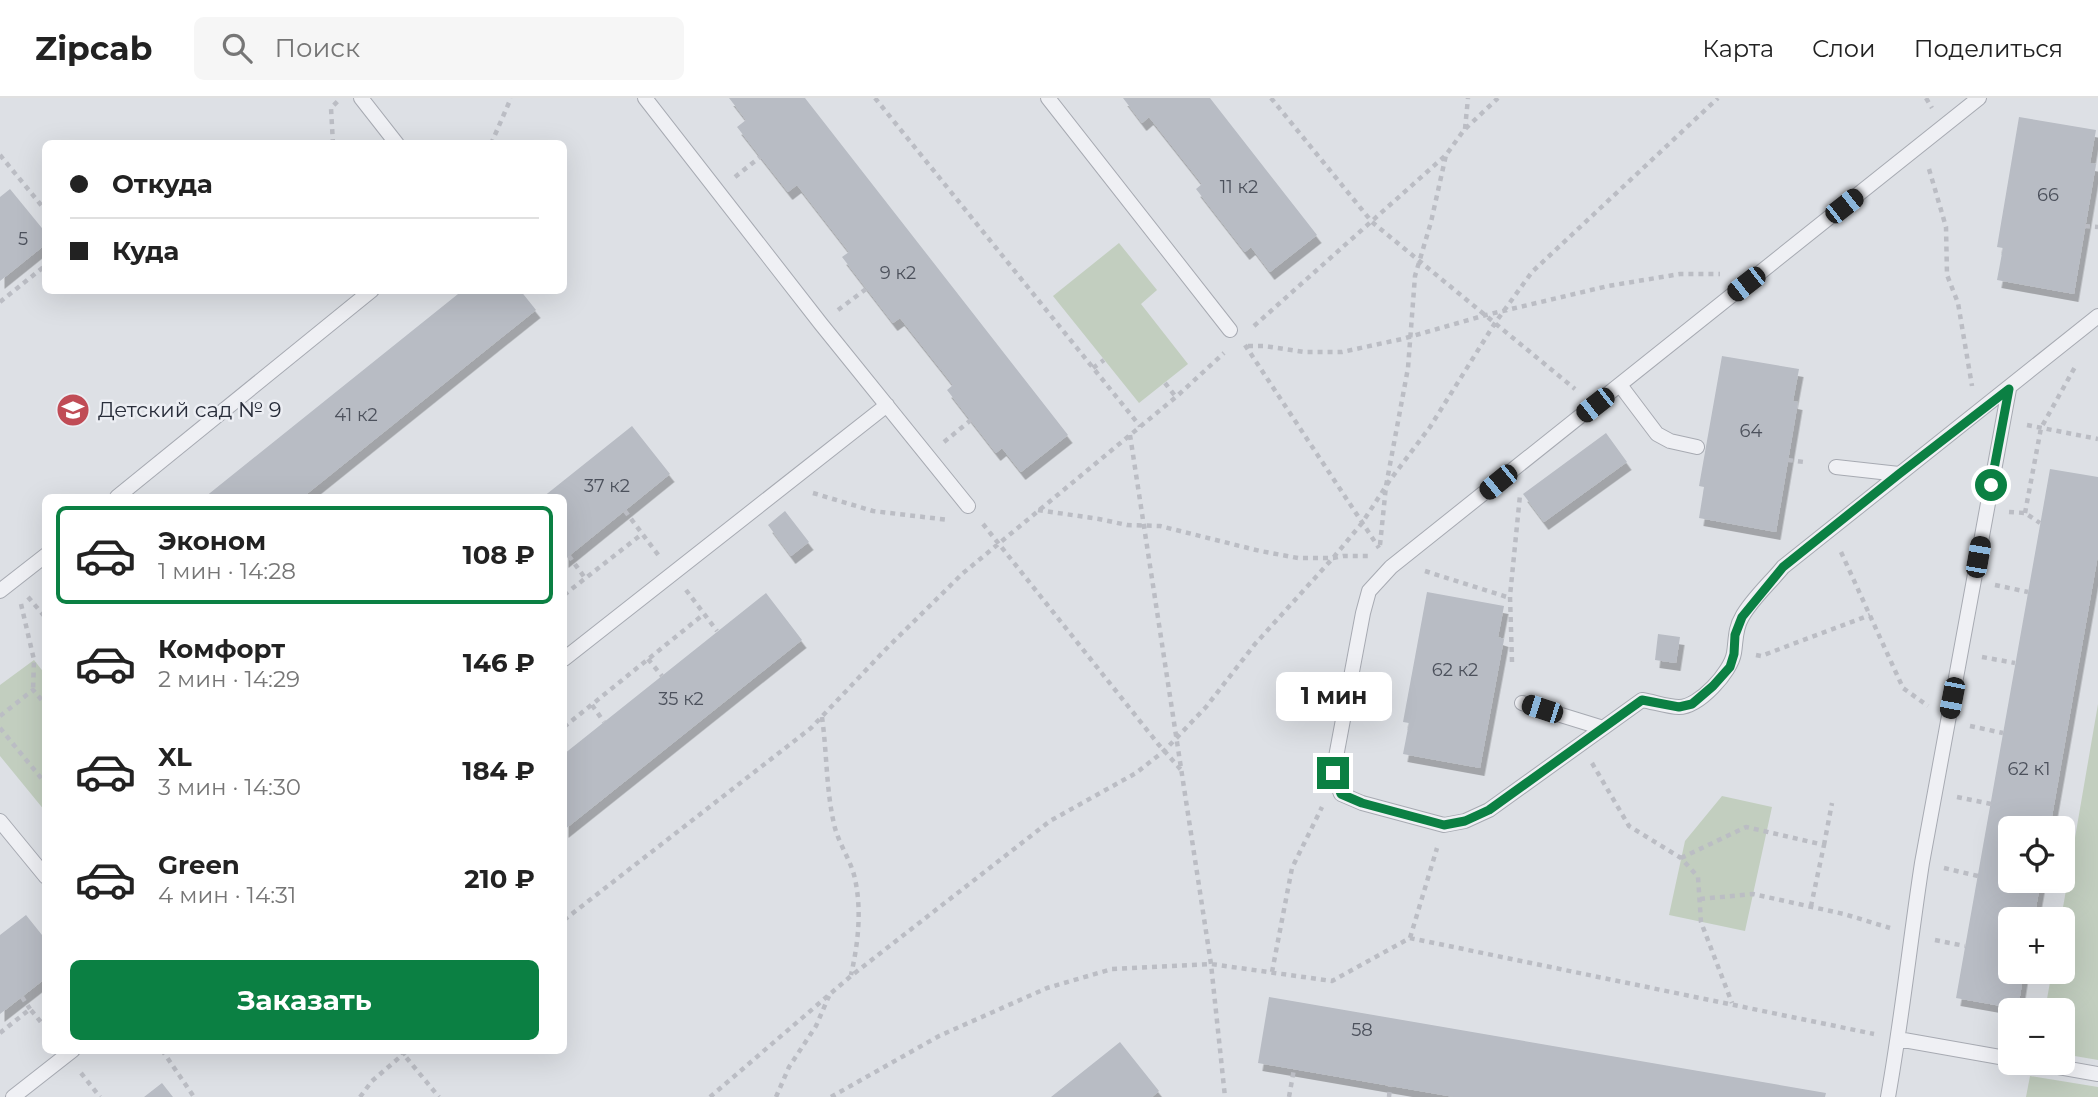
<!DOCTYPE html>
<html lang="ru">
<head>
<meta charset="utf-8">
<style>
	:root { --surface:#fff; --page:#f6f6f6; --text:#222; --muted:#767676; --line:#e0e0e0; --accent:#0b8043 }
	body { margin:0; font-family:Montserrat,sans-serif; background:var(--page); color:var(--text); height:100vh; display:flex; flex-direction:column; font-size:26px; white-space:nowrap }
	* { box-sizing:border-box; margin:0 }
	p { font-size:23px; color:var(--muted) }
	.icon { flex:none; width:38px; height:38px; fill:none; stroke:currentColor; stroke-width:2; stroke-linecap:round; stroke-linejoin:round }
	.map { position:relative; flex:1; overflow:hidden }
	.panel { position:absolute; left:42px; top:396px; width:525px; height:560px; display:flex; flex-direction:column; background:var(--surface); border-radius:10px; box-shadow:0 7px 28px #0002 }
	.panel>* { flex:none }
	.banner { position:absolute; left:42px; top:42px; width:525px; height:154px; border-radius:10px; box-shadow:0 7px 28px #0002; display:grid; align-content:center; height:154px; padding:0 28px; background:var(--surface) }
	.controls { position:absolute; left:1998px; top:718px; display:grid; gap:14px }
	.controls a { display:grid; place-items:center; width:77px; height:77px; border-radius:10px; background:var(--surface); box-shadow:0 7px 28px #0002; font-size:35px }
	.end { position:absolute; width:32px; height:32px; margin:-16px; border:9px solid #0b8043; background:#fff; box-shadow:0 0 0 4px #fff }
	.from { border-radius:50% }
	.bubble { position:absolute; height:49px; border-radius:10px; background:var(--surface); box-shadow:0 7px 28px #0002; font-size:23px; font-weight:700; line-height:49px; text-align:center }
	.car { position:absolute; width:21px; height:42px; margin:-21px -10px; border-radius:9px; box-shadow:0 0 5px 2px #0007; background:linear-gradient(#222 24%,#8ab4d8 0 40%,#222 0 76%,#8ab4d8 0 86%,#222 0) }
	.banner b { display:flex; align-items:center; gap:24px; height:66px; font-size:26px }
	.banner b+b { border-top:2px solid var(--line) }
	.banner i { width:18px; height:18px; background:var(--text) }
	ul { padding:12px 0 0; list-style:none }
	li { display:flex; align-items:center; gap:21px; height:98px; margin:0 14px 10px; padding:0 14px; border:4px solid transparent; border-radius:10px }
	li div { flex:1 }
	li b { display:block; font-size:26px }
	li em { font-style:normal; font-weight:700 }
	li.active { border-color:var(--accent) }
	li>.icon { width:63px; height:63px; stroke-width:1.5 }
	.button { display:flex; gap:14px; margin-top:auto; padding:14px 28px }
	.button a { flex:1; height:80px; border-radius:10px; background:var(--accent); color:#fff; font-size:28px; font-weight:700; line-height:80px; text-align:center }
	header { display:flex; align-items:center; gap:42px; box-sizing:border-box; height:98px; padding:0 35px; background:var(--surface); border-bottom:2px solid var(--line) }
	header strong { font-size:33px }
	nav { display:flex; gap:38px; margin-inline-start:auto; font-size:24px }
	.search { width:490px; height:63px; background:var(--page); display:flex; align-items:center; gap:18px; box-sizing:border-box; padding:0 24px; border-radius:10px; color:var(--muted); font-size:26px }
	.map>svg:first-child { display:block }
	.green { fill:#c2cebf }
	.building { fill:#b8bcc4; filter:url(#shadow) }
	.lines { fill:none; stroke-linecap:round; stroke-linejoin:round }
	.lane-casing { stroke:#a7aab2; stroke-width:16 }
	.path { stroke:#bbbdc4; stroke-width:4.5; stroke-dasharray:5 5; stroke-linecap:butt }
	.lane { stroke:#eff0f4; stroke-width:14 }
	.route { stroke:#0b8043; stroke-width:9 }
	.labels { text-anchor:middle; stroke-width:5; stroke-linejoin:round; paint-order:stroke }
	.number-label { font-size:18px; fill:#4c515c }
	.poi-label { font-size:21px; fill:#282d3a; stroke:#eceef3; text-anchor:start }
</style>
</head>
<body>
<header>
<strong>Zipcab</strong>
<div class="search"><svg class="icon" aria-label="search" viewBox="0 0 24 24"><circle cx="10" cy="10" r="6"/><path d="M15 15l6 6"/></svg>Поиск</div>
<nav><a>Карта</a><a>Слои</a><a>Поделиться</a></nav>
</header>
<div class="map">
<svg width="2098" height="999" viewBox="0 0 2098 999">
	<defs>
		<filter id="shadow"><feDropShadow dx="4.5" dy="8" stdDeviation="0" flood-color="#0004"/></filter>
	</defs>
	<rect width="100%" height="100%" fill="#dde0e5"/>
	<path class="green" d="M1119,145L1157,192L1141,206L1188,266L1139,305L1053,198Z
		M34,562L45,576V713L0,658V587Z
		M2098,606V962L2063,956V912H2045L2052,873H2063V821H2061Z
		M1722,698L1772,709L1745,833L1669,817L1685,743Z
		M2030,978L2098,989V999H2026Z"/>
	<path class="building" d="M729,0H805L1068,337L1021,374L1002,350L996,355L947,292L953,287L900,220L893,225L842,159L849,154L797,87L788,94L737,29L746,22Z
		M1123,0H1210L1317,137L1270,174L1251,149L1245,154L1196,91L1202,86L1149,19L1142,25Z
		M2019,19L2096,32L2090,65L2096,66L2074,196L1997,182L2003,150L1997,149Z
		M10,91L46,135V146L0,183V99Z
		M463,192H520L536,212L303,399H205Z
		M1722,258L1799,271L1793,303L1798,304L1776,434L1699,420L1704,389L1699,388Z
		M632,328L670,376L564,462V399H543Z
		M1606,335L1627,364L1544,424L1523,396Z
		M2050,371L2098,379V457L2050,730H2011V782H2041L2034,821H2011V873H2024L2018,911L1956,900Z
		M785,413L809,444L791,458L768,427Z
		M1427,494L1504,508L1498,539L1504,541L1480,670L1403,656L1409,625L1403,624Z
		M766,495L802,542L564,732V656Z
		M1658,536L1680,539L1676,565L1655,562Z
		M26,817L46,842V880L0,916V837Z
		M1269,899L1826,995L1825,999H1454L1258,965Z
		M1120,944L1159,993L1152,999H1051Z
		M162,985L173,999H144Z"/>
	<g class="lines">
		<defs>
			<path id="lane" d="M361,0L397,46
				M645,0L821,226L968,408
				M1048,0L1230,232
				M1979,0L1391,469L1369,493L1363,515L1333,675L1341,696L1362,705L1444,727L1465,723L1489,712L1642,602C1654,604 1668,609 1679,609C1699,609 1731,574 1734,555C1736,543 1735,530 1742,519C1751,502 1771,484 1783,469L2098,218
				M1620,287L1657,336L1670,343L1697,349
				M1836,369L1899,376
				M117,399L372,192
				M0,493L46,457
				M564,561L887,307
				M1522,605L1603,630
				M0,723L46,779
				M1898,941L2011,961
				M2030,964L2098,976
				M13,999L73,952
				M1888,999C1902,921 1910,843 1922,765L2009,291"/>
		</defs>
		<use href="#lane" class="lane-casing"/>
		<path class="path" d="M875,0L1140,328
			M1271,0L1372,124L1575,291
			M1926,0L1932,10
			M1465,31L1468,0
			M333,46L331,10L338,3
			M491,46L511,0
			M0,57L46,113
			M1929,71L1946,129L1947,177L1958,205L1972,288
			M735,79L760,59
			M2085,128L2098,129
			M0,204L46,167
			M838,212L866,191
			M1254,228L1446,57L1464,32L1498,0
			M1245,247L1379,450
			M1248,248H1264L1304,254H1342L1402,241L1486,217L1608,188L1680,176H1720
			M1093,270L1104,262
			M1165,285L1176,299
			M2027,327L2098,341
			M1130,337L1211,866L1225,999
			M944,344L971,322
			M1788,362L1804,364
			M813,395L873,413L949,422
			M1038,412L1099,421L1127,427L1160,428L1260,453L1298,460H1333L1343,458H1369
			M625,413L659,458
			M2009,414L2025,415L2040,425
			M2025,415L2041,330L2075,269
			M983,426L1159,647L1182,673
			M1380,447L1386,388L1408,270L1415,178L1431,124L1446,57
			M1841,454L1903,590L1928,608
			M569,458L585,480
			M1425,473L1510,500
			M1995,487L2028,494
			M686,492L717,533
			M564,497L642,436
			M28,499L46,520
			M21,506L34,562L33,592
			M1756,557L1761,558L1870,517
			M1982,559L2015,565
			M648,561L662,578
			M1512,564L1510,498L1520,397
			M592,607L604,624
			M0,618L33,592L46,607
			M822,619C827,655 826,691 834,726C838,745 851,762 855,781C862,813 858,846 851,877
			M1970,628L2003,635
			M564,629L704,516
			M0,630L46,686
			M1592,665L1629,728L1681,760L1698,779L1701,824L1732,905
			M1957,699L1991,706
			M1824,747L1832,705
			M1681,760L1746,729L1824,747L1811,808
			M1944,770L1978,778
			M1700,801L1753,796L1844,816L1890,830
			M564,822L811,630L886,551L962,476L1176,299L1224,255
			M1410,840L1437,750
			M1935,842L1965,848
			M1272,874L1292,770L1322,709
			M22,899L30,911
			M0,935L30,911L46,930
			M162,952L194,999
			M400,952L439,999
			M81,975L100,999
			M360,999L372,983L408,952
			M710,999L851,878L1050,723L1136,675L1164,653L1206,609L1255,546L1333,460L1362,425L1390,382L1430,329L1495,225L1532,174L1718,0
			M776,999L789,969L816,928L829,898
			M831,999L939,938L1047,890L1112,871L1211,866L1332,883L1410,840L1874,936
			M1289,999L1294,971
			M1389,999L1390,988"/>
		<use href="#lane" class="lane"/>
	</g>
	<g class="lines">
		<path class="route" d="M1333,675L1341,696L1362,705L1444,727L1465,723L1489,712L1642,602L1679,609L1692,606L1713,588L1730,569L1734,556L1735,537L1742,519L1783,469L1899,376L2009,291L1991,387"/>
	</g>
	<defs>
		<symbol id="school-disc" viewBox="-11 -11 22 22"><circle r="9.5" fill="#c04c56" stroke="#eceef3"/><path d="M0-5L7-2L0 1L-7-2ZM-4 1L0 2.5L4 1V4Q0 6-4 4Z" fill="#fff"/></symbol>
	</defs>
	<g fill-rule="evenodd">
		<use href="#school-disc" x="54" y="293" width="38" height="38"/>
	</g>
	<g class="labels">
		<g class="number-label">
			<text x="1239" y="95">11 к2</text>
			<text x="2048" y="103">66</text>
			<text x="23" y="147">5</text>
			<text x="898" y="181">9 к2</text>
			<text x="356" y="323">41 к2</text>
			<text x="1751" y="339">64</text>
			<text x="607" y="394">37 к2</text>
			<text x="1455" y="578">62 к2</text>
			<text x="681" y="607">35 к2</text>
			<text x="2029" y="677">62 к1</text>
			<text x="1362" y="938">58</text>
		</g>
		<g class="poi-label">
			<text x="98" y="319">Детский сад № 9</text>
		</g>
	</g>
</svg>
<div class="controls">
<a><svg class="icon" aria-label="locate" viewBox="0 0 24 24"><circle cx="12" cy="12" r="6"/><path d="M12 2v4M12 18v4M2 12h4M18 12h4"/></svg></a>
<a>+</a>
<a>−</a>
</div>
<i class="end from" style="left:1991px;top:387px"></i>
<i class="end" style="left:1333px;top:675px"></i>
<div class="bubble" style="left:1276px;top:574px;width:116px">1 мин</div>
<i class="car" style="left:1844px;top:108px;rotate:52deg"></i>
<i class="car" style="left:1746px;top:186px;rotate:232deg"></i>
<i class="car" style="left:1595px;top:307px;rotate:232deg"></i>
<i class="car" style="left:1498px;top:384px;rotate:231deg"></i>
<i class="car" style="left:1978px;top:459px;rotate:10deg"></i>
<i class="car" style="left:1952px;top:600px;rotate:191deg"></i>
<i class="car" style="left:1542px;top:611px;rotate:288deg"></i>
<div class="banner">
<b><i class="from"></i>Откуда</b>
<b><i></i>Куда</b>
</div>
<section class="panel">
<ul>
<li class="active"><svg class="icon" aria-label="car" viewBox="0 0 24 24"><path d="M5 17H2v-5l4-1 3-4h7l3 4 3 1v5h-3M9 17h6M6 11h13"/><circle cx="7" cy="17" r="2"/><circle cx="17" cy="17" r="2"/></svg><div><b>Эконом</b><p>1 мин · 14:28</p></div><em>108 ₽</em></li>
<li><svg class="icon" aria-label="car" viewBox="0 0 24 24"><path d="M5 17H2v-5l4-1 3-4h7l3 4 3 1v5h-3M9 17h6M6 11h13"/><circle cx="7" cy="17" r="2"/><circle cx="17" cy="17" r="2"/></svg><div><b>Комфорт</b><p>2 мин · 14:29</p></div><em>146 ₽</em></li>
<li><svg class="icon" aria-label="car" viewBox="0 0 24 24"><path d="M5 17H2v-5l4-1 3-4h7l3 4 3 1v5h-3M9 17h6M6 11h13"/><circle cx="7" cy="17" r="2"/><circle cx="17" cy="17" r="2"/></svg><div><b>XL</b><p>3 мин · 14:30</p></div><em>184 ₽</em></li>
<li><svg class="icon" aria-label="car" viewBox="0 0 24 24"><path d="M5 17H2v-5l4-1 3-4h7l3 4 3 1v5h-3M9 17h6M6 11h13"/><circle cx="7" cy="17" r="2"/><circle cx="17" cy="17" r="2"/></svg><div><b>Green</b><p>4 мин · 14:31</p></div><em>210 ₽</em></li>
</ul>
<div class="button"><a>Заказать</a></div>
</section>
</div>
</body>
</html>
